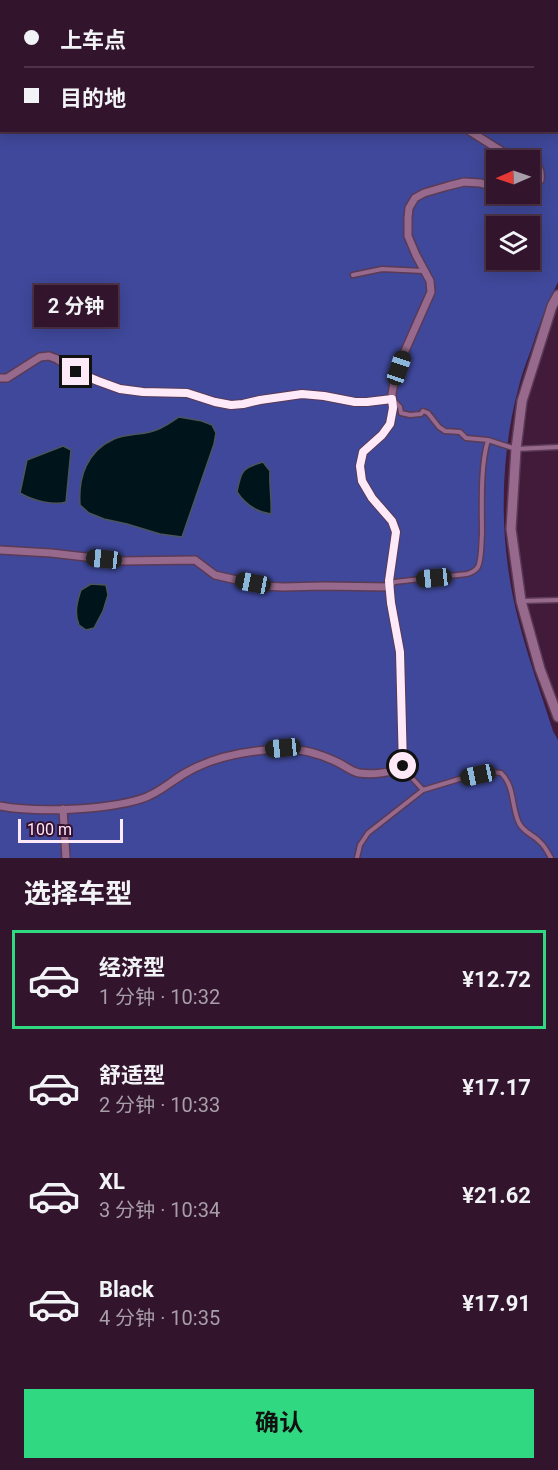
<!DOCTYPE html>
<html lang="zh">
<head>
<meta charset="utf-8">
<style>
	:root { --surface:#32142c; --page:#3a1d34; --text:#f1f3f6; --muted:#a89ea9; --line:#4d3348; --accent:#31d882 }
	body { margin:0; font-family:Roboto,"Noto Sans SC",sans-serif; background:var(--page); color:var(--text); height:100vh; display:flex; flex-direction:column; font-size:22px; white-space:nowrap }
	* { box-sizing:border-box; margin:0 }
	p { font-size:20px; color:var(--muted) }
	.icon { flex:none; width:33px; height:33px; fill:none; stroke:currentColor; stroke-width:2; stroke-linecap:round; stroke-linejoin:round }
	.map { position:relative; height:858px; overflow:hidden }
	.details { display:flex; flex-direction:column; background:var(--surface); flex:1 }
	.details>* { flex:none }
	.banner { position:absolute; left:0px; top:0px; width:558px; height:132px; box-shadow:0 3px 15px #0003,0 0 0 2px var(--line); display:grid; align-content:center; height:132px; padding:0 24px; background:var(--surface) }
	.needle { width:39px; rotate:268deg }
	.buttons { position:absolute; left:486px; top:150px; display:grid; gap:12px }
	.buttons a { display:grid; place-items:center; width:54px; height:54px; border-radius:0px; background:var(--surface); box-shadow:0 3px 15px #0003,0 0 0 2px var(--line); font-size:30px }
	.scale { position:absolute; left:18px; bottom:15px; width:105px; box-sizing:border-box; padding-left:6px; border:3px solid #fee9f8; border-top:0; font-size:16px; line-height:21px; white-space:nowrap; color:#fee9f8; -webkit-text-stroke:4px #371130; paint-order:stroke }
	.end { position:absolute; width:27px; height:27px; margin:-14px; border:8px solid #fee9f8; background:#111; box-shadow:0 0 0 3px #111 }
	.from { border-radius:50% }
	.bubble { position:absolute; height:42px; border-radius:0px; background:var(--surface); box-shadow:0 3px 15px #0003,0 0 0 2px var(--line); font-size:20px; font-weight:700; line-height:42px; text-align:center }
	.car { position:absolute; width:18px; height:36px; margin:-18px -9px; border-radius:8px; box-shadow:0 0 4px 2px #0007; background:linear-gradient(#222 24%,#8ab4d8 0 40%,#222 0 76%,#8ab4d8 0 86%,#222 0) }
	.banner b { display:flex; align-items:center; gap:21px; height:57px; font-size:22px }
	.banner b+b { border-top:2px solid var(--line) }
	.banner i { width:15px; height:15px; background:var(--text) }
	ul { padding:0; list-style:none }
	li { display:flex; align-items:center; gap:18px; height:99px; margin:0 12px 9px; padding:0 12px; border:3px solid transparent; border-radius:0px }
	li div { flex:1 }
	li b { display:block; font-size:22px }
	li em { font-style:normal; font-weight:700 }
	li.active { border-color:var(--accent) }
	li>.icon { width:54px; height:54px; stroke-width:1.5 }
	h2 { padding:0 24px; font-size:27px; line-height:72px }
	.primary-button { display:flex; gap:12px; margin-top:auto; padding:12px 24px }
	.primary-button a { flex:1; height:69px; border-radius:0px; background:var(--accent); color:#111; font-size:24px; font-weight:700; line-height:69px; text-align:center }
	.map>svg:first-child { display:block }
	.green { fill:#3f489a; fill-rule:evenodd }
	.water { fill:#00151b; stroke:#4c555d; stroke-width:1.5 }
	.lines { fill:none; stroke-linecap:round; stroke-linejoin:round }
	.service-casing { stroke:#5b3a55; stroke-width:7 }
	.minor-casing { stroke:#5b3a55; stroke-width:10 }
	.tertiary-casing { stroke:#5b3a55; stroke-width:12 }
	.service { stroke:#976a8d; stroke-width:4 }
	.minor { stroke:#976a8d; stroke-width:7 }
	.tertiary { stroke:#976a8d; stroke-width:9 }
	.route { stroke:#fee9f8; stroke-width:8 }
</style>
</head>
<body>
<div class="map">
<svg width="558" height="858" viewBox="0 0 558 858">
	<rect width="100%" height="100%" fill="#421b3b"/>
	<path class="green" d="M0,0H202L203,1L2,2V130H556V66H558V282C547,304 538,327 531,350C526,363 521,376 518,390C503,445 500,511 508,567C515,623 536,677 553,731L558,740V858H0ZM496,160H530V194H496ZM496,226H530V260H496Z"/>
	<path class="water" d="M179,417L202,421L212,425L216,433L214,444L182,537L160,534L127,524L104,519L89,513L80,505C78,477 87,451 114,439C126,434 138,435 150,432C161,430 170,423 179,417Z
		M63,446L71,450L66,502C54,506 31,500 20,493L27,460Z
		M263,462L270,471C269,486 272,500 271,514C256,512 245,504 237,492C241,471 242,468 263,462Z
		M91,584L106,585L108,595L103,611L94,628L86,630L79,625C74,613 77,602 81,590Z"/>
	<g class="lines">
		<defs>
			<path id="service" d="M353,275L382,269L424,271
				M393,400L400,407L401,413L410,415L421,414L423,411L428,413L439,427L445,431L460,432L466,438L488,440L516,449L558,447
				M390,587L394,582L467,574C471,573 475,571 478,567C482,558 481,544 482,534C482,506 480,467 488,440
				M522,601L558,600
				M402,767L423,790
				M357,858L360,845L368,833L423,790L466,777L491,772L501,773C515,786 511,806 519,823C524,833 533,834 540,842C545,846 548,853 551,858"/>
			<path id="minor" d="M170,0L171,2
				M430,0L454,2
				M460,0V2
				M487,0V2
				M102,2L106,0
				M504,2L534,0
				M0,3H2
				M468,130L506,154L529,160
				M530,161C539,164 541,171 540,180L535,185L530,187
				M0,378H7L40,357L49,356L57,359L76,372L98,381L120,389L143,392L187,393L215,402L231,405L243,404L260,400L302,394L324,396L355,402H367L392,399
				M0,550L51,553L121,561L195,560L215,575L263,586L283,587L323,586L390,587
				M0,806C37,813 105,810 141,799C159,794 173,779 189,771C216,756 251,750 282,749C302,748 321,754 339,763C345,766 352,772 359,773C372,775 393,773 403,766L400,652L391,603L389,581L396,532L392,521L372,498L362,481L360,466L363,452L382,435L390,424L393,408L392,394L394,382L404,353L431,292L430,281L416,255L408,236V218L409,208L415,198L424,193L448,186L464,182L480,183L496,187
				M63,809L66,858"/>
			<path id="tertiary" d="M558,295L552,306L522,401L516,449L511,529L521,601L540,669L558,717"/>
		</defs>
		<use href="#service" class="service-casing"/>
		<use href="#minor" class="minor-casing"/>
		<use href="#tertiary" class="tertiary-casing"/>
		<use href="#service" class="service"/>
		<use href="#minor" class="minor"/>
		<use href="#tertiary" class="tertiary"/>
	</g>
	<g class="lines">
		<path class="route" d="M76,372L98,381L120,389L143,392L187,393L215,402L231,405L243,404L260,400L302,394L324,396L355,402H367L392,399L393,408L390,424L382,435L363,452L360,466L362,481L372,498L392,521L396,532L389,581L391,603L400,652L403,766"/>
	</g>
</svg>
<div class="buttons">
<a><svg class="needle" viewBox="-14 -14 28 28"><path d="M0-13l5 13h-10z" fill="#e53935"/><path d="M0 13l5-13h-10z" fill="#a89ea9"/></svg></a>
<a><svg class="icon" aria-label="layers" viewBox="0 0 24 24"><path d="M12 4l9 5-9 5-9-5zM3 14l9 5 9-5"/></svg></a>
</div>
<div class="scale">100 m</div>
<i class="end from" style="left:403px;top:766px"></i>
<i class="end" style="left:76px;top:372px"></i>
<div class="bubble" style="left:34px;top:285px;width:84px">2 分钟</div>
<i class="car" style="left:399px;top:368px;rotate:19deg"></i>
<i class="car" style="left:104px;top:559px;rotate:276deg"></i>
<i class="car" style="left:434px;top:578px;rotate:264deg"></i>
<i class="car" style="left:253px;top:583px;rotate:281deg"></i>
<i class="car" style="left:283px;top:748px;rotate:264deg"></i>
<i class="car" style="left:478px;top:775px;rotate:258deg"></i>
<div class="banner">
<b><i class="from"></i>上车点</b>
<b><i></i>目的地</b>
</div>
</div>
<section class="details">
<h2>选择车型</h2>
<ul>
<li class="active"><svg class="icon" aria-label="car" viewBox="0 0 24 24"><path d="M5 17H2v-5l4-1 3-4h7l3 4 3 1v5h-3M9 17h6M6 11h13"/><circle cx="7" cy="17" r="2"/><circle cx="17" cy="17" r="2"/></svg><div><b>经济型</b><p>1 分钟 · 10:32</p></div><em>¥12.72</em></li>
<li><svg class="icon" aria-label="car" viewBox="0 0 24 24"><path d="M5 17H2v-5l4-1 3-4h7l3 4 3 1v5h-3M9 17h6M6 11h13"/><circle cx="7" cy="17" r="2"/><circle cx="17" cy="17" r="2"/></svg><div><b>舒适型</b><p>2 分钟 · 10:33</p></div><em>¥17.17</em></li>
<li><svg class="icon" aria-label="car" viewBox="0 0 24 24"><path d="M5 17H2v-5l4-1 3-4h7l3 4 3 1v5h-3M9 17h6M6 11h13"/><circle cx="7" cy="17" r="2"/><circle cx="17" cy="17" r="2"/></svg><div><b>XL</b><p>3 分钟 · 10:34</p></div><em>¥21.62</em></li>
<li><svg class="icon" aria-label="car" viewBox="0 0 24 24"><path d="M5 17H2v-5l4-1 3-4h7l3 4 3 1v5h-3M9 17h6M6 11h13"/><circle cx="7" cy="17" r="2"/><circle cx="17" cy="17" r="2"/></svg><div><b>Black</b><p>4 分钟 · 10:35</p></div><em>¥17.91</em></li>
</ul>
<div class="primary-button"><a>确认</a></div>
</section>
</body>
</html>
